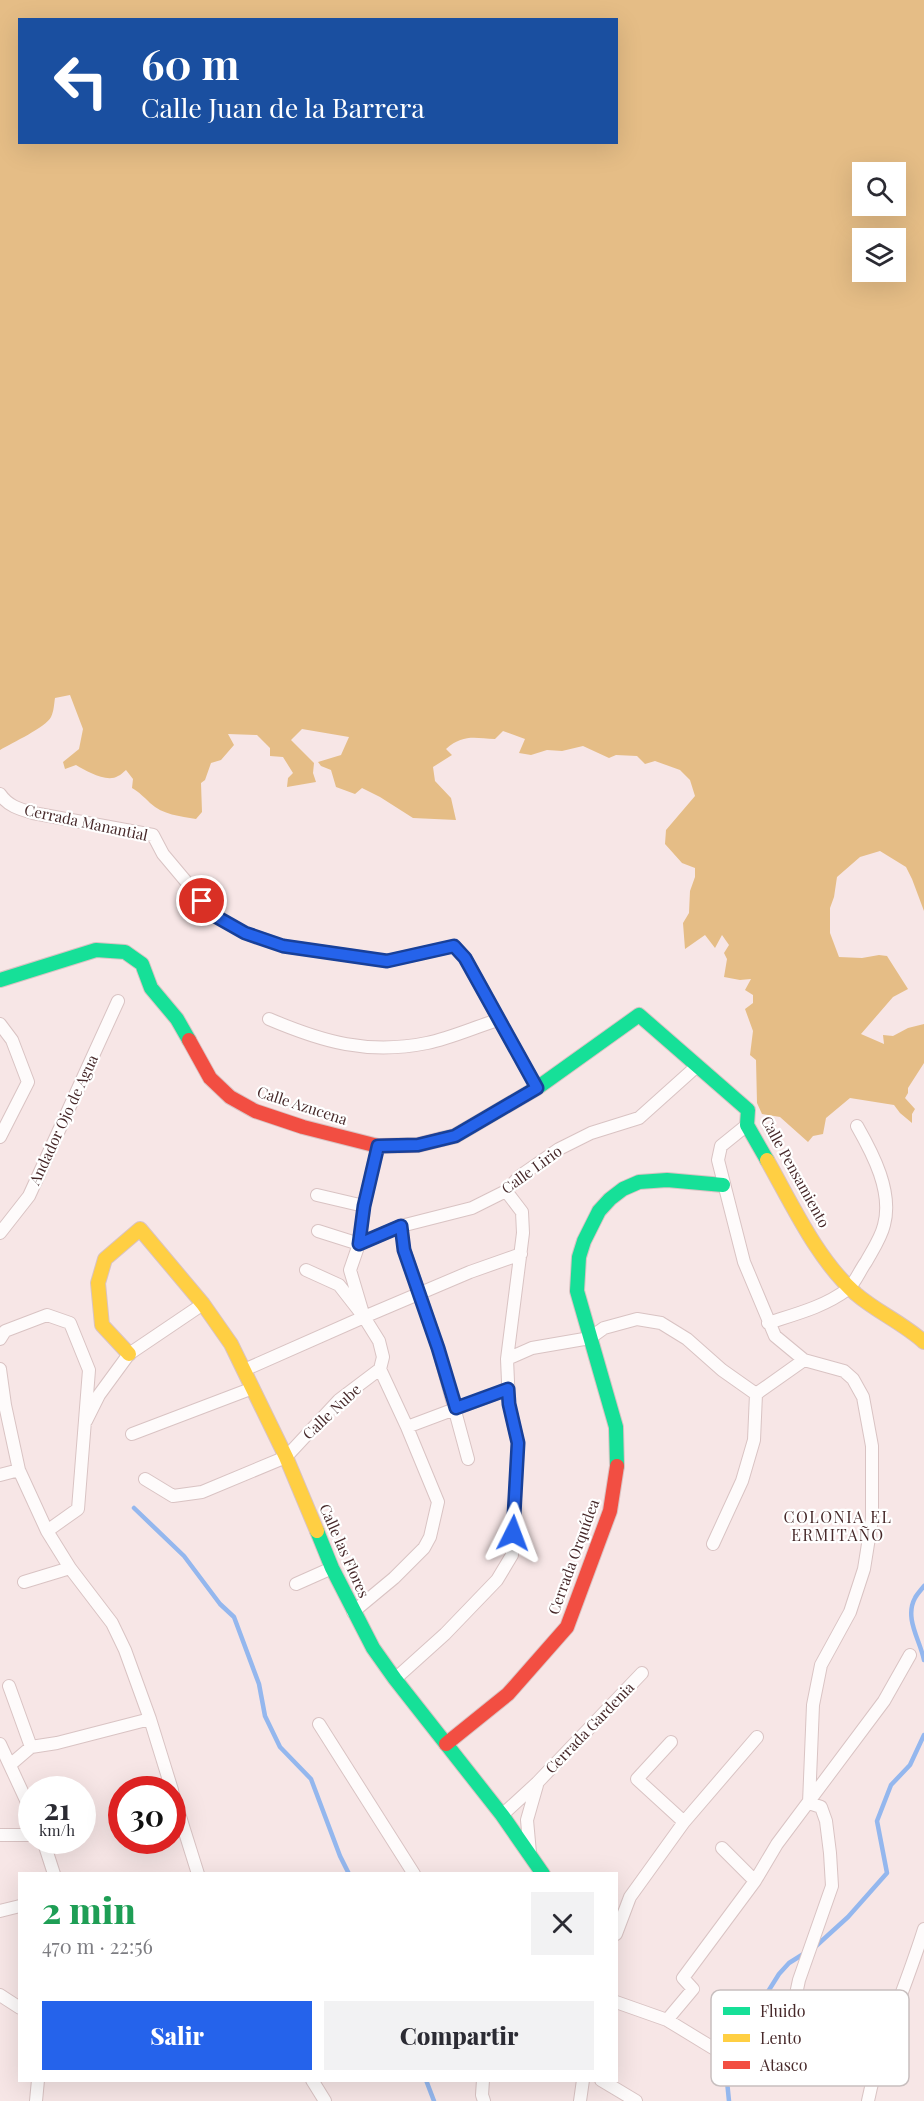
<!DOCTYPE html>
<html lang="es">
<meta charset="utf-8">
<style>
:root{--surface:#fff;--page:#f2f2f3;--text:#2b2b33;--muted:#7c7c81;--accent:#2563eb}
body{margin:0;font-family:"Playfair Display",serif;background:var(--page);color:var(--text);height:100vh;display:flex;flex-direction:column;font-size:22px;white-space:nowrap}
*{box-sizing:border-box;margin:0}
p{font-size:20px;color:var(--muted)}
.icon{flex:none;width:33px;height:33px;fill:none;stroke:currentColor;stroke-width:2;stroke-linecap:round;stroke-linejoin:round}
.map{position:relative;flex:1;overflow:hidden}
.panel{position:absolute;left:18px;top:1872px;width:600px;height:210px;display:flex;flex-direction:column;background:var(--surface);border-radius:0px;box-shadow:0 6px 24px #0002}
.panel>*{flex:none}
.banner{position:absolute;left:18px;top:18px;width:600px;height:126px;border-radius:0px;box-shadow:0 6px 24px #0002;background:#1a4fa0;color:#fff;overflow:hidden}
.controls{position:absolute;left:852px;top:162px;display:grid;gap:12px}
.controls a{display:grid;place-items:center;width:54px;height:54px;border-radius:0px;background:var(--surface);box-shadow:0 6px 24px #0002;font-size:30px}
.speed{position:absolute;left:18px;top:1776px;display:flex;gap:12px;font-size:30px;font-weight:700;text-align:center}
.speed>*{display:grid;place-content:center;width:78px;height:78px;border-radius:50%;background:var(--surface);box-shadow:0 6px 24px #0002;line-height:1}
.speed small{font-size:15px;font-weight:400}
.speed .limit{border:9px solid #d22;background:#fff;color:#111}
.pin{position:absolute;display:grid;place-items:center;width:51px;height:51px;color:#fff;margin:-26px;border:3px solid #fff;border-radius:50%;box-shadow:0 2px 6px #0007}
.me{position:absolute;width:66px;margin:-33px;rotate:3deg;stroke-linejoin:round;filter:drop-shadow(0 0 4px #0008)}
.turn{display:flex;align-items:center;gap:21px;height:126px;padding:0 24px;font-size:27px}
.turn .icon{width:78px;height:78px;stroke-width:2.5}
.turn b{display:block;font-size:42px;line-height:51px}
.round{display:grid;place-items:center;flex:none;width:63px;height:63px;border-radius:0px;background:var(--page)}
.head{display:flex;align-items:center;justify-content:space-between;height:102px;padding:0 24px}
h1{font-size:36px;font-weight:800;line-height:45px;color:#1e9e55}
.cta{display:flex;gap:12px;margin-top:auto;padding:12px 24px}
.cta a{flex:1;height:69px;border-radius:0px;background:var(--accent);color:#fff;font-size:24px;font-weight:800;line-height:69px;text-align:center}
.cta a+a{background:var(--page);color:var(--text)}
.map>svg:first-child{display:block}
</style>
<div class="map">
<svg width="924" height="2101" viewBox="0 0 924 2101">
<rect width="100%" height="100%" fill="#f7e6e6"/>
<!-- forest -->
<path fill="#e5bd86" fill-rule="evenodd" d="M0 0H924V911L912 879 906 867 880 851 860 857 837 877 834 897 830 908V933L839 957 862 958 879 955 887 956 908 989 893 997 861 1034 884 1044 883 1035 893 1036 908 1028 924 1024V1063L908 1088V1093L905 1098 915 1109 912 1114V1123L900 1113 894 1105 850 1098 826 1118 823 1134 813 1136 808 1142 780 1117 762 1114 757 1103 756 1060 750 1055 753 1031 745 1009 753 1003V995L745 990 751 979 740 980 724 977 727 959 724 953 729 945 722 935 715 948 705 935 685 949 683 923 689 913 690 891 695 877V868L682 863 665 844 666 830 695 796 690 780 680 770 655 761 645 764 637 756 616 755 609 758 583 746 562 751 547 750 531 755 519 753 525 739 503 731 495 739C474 738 463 734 446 749L452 755 433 767 435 781 451 798 456 820 413 818 380 797 362 788 355 794 336 787 331 770 321 766 318 762 341 755 349 737 302 729 291 740 314 763 313 773 316 782 287 787 288 778 293 773 283 757 270 756V748L257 735 228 734 234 745 221 760 211 763 205 780 201 783 202 812 196 819C180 816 163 815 150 803 144 797 140 793 132 788L133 779 126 770C123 772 121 775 118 776 107 783 86 771 76 765L65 769 63 762 79 749 83 729 70 695 55 698C54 704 54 711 51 717 46 727 12 743 0 750ZM20 20H616V142H20ZM862 172H896V206H862ZM862 238H896V272H862Z"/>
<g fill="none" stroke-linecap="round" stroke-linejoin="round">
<!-- stream -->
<path stroke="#94b7ee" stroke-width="4.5" d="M134 1508 184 1556 220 1604 234 1617 259 1684 265 1716 280 1747 311 1779 340 1856 349 1874
M924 1586C921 1590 917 1594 915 1598 904 1618 920 1640 924 1660
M815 1947 848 1917 887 1873 877 1821 891 1785 910 1765 924 1735
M426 2080 434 2101
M729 2101 727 2081 737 2041 779 1974 789 1963 805 1953"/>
<!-- street casing -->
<g stroke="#d9c3c3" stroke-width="14">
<path id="street" d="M0 794C8 806 19 809 33 813L153 835 163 854 215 916 245 933 283 946 387 961 454 946 465 958 537 1088
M269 1019C323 1042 368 1055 427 1043 451 1038 475 1027 498 1020
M0 1024 12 1040 28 1082 0 1137
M747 1125 721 1146 718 1160 744 1262 775 1336 804 1360 844 1371 853 1379 863 1397 872 1446V1519L864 1569 850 1612 821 1665 813 1705 809 1803
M317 1195 364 1206
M401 1226 404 1249 438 1348 468 1459
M318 1231 359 1244 401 1226 472 1208 506 1191 520 1176 559 1149 591 1133 639 1118 697 1066
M0 1233 29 1196 118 1001
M306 1270 339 1285 364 1317 379 1341 383 1357 380 1369 407 1427 438 1502 430 1537 424 1548 394 1578 353 1612
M364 1317 470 1272 521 1254
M768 1323C796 1314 824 1307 848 1289 855 1283 860 1270 866 1262 872 1251 881 1238 884 1225 893 1192 873 1154 857 1126
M0 1339 5 1331 47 1315 70 1323 89 1370 78 1509 47 1531
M507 1359 532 1348 590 1338 604 1328 637 1319 661 1323 687 1339 722 1370 756 1394
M0 1369 5 1405 19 1470 47 1531 70 1568 112 1623 125 1650 150 1719 172 1790
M244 1370 364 1317 350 1270 359 1244 364 1206 378 1146
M756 1394 804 1360
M86 1421 99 1395 129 1354 203 1304
M407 1427 508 1389
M132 1434 253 1388
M0 1475 19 1470
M145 1479 173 1496 202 1492 286 1457 339 1400 380 1369
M713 1544 742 1481 754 1440 756 1394
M24 1582 70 1568
M296 1584 332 1568
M395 1679 445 1634 497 1580 512 1555 518 1443 509 1404 507 1359 523 1233 522 1212 506 1191
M9 1686 31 1747
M319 1724 414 1874
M0 1744 32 1813
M10 1765 31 1747 57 1743 150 1719
M172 1791 198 1874
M809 1803 821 1807 826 1821 830 1853 832 1886 799 1980 792 2013 800 2034 874 2072
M502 1815 537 1783 642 1673
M684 1822 757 1737
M0 1835H32
M43 1840 54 1874
M722 1848 755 1881
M530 1853 527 1820 537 1785
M0 1911 20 1906
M616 1934 630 1897 684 1822 637 1779 671 1742
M0 1995 20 2008
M616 2002 667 2020 713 2048
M667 2020 693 1989 683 1978 755 1881 777 1844 884 1701 910 1655
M312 2080 325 2101
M483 2080 482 2095 484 2101
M601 2080 636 2101
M36 2101 38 2080
M580 2101 583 2080
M868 2101C880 2042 906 1987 924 1929"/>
</g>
<!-- fast casing -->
<g stroke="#d9c3c3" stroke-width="16">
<path id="fast" d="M0 980 96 950 125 952 142 964 151 988 177 1019 189 1040
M442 1139 455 1136 537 1088 639 1015 748 1110 747 1125 767 1160
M617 1466 616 1427 577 1291 579 1257 584 1241 599 1211 610 1199 623 1189 639 1182 667 1180 723 1185
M317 1531 332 1568 373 1648 395 1679 502 1815 543 1874"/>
</g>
<!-- slow casing -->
<g stroke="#d9c3c3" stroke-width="16">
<path id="slow" d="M767 1160C793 1206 817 1259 856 1294 877 1312 903 1323 924 1342
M129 1354 102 1325 98 1283 105 1259 140 1229 203 1304 231 1344 286 1457 317 1531"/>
</g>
<!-- jam casing -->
<g stroke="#d9c3c3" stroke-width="16">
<path id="jam" d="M189 1040 210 1078 230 1097 255 1111 303 1127 378 1146 418 1145 442 1139
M446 1744 508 1694 567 1627 610 1511 617 1466"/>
</g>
<!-- street -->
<use href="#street" stroke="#fefbfb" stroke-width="12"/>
<!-- fast -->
<use href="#fast" stroke="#16e098" stroke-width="14"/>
<!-- slow -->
<use href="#slow" stroke="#ffcf43" stroke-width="14"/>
<!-- jam -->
<use href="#jam" stroke="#f24e42" stroke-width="14"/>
</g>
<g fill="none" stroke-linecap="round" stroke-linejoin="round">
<!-- route casing -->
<g stroke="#184099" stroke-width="15">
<path id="route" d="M202 901 215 916 245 933 283 946 387 961 454 946 465 958 537 1088 455 1136 418 1145 378 1146 364 1206 359 1244 401 1226 404 1250 438 1348 456 1408 508 1389 509 1404 518 1443 513 1533"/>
</g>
<!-- route -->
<use href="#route" stroke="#2563eb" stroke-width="10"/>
</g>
<g text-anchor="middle" stroke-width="4.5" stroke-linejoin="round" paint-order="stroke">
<!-- street labels -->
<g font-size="15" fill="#47292a" stroke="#fff">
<text transform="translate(86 823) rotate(12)" y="5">Cerrada Manantial</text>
<text transform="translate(302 1106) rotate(18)" y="5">Calle Azucena</text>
<text transform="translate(64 1120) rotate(-65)" y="5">Andador Ojo de Agua</text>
<text transform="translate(532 1170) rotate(-36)" y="5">Calle Lirio</text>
<text transform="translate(795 1172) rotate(61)" y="5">Calle Pensamiento</text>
<text transform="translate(332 1412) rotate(-43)" y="5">Calle Nube</text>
<text transform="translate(344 1551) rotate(66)" y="5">Calle las Flores</text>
<text transform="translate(574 1557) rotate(-70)" y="5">Cerrada Orquídea</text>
<text transform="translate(590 1728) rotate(-46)" y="5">Cerrada Gardenia</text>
</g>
<!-- neighbourhood labels -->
<g font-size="16" letter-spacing="1.5" fill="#47292a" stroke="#fff">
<text x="838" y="1523">COLONIA EL<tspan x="838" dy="18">ERMITAÑO</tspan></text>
</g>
</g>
<!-- legend -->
<rect x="711" y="1990" width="198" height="96" rx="9" fill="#fff" stroke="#c8bfbf" stroke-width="1.5"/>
<rect x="723" y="2007" width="27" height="8" fill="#16e098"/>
<rect x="723" y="2034" width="27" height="8" fill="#ffcf43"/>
<rect x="723" y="2061" width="27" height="8" fill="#f24e42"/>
<g font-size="16" fill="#47292a">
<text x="760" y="2017">Fluido</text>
<text x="760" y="2044">Lento</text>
<text x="760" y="2071">Atasco</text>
</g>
</svg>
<div class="controls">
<a><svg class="icon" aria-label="search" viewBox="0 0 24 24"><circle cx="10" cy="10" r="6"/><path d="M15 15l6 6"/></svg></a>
<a><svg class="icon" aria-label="layers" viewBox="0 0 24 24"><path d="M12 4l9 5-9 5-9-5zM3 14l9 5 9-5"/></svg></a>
</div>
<div class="speed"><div>21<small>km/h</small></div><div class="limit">30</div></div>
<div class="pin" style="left:202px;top:901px;background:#d93025"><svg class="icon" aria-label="arrive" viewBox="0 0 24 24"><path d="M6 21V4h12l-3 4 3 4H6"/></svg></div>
<svg class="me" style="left:513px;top:1533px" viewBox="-20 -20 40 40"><path d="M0-17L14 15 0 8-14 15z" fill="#2563eb" stroke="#fff" stroke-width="4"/></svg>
<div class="banner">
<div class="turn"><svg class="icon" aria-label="left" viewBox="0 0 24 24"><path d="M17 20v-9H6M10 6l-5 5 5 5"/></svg><div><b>60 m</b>Calle Juan de la Barrera</div></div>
</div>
<section class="panel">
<div class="head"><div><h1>2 min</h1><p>470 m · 22:56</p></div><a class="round"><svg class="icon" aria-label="close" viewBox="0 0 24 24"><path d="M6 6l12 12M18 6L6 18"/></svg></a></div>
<div class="cta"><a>Salir</a><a>Compartir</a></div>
</section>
</div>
